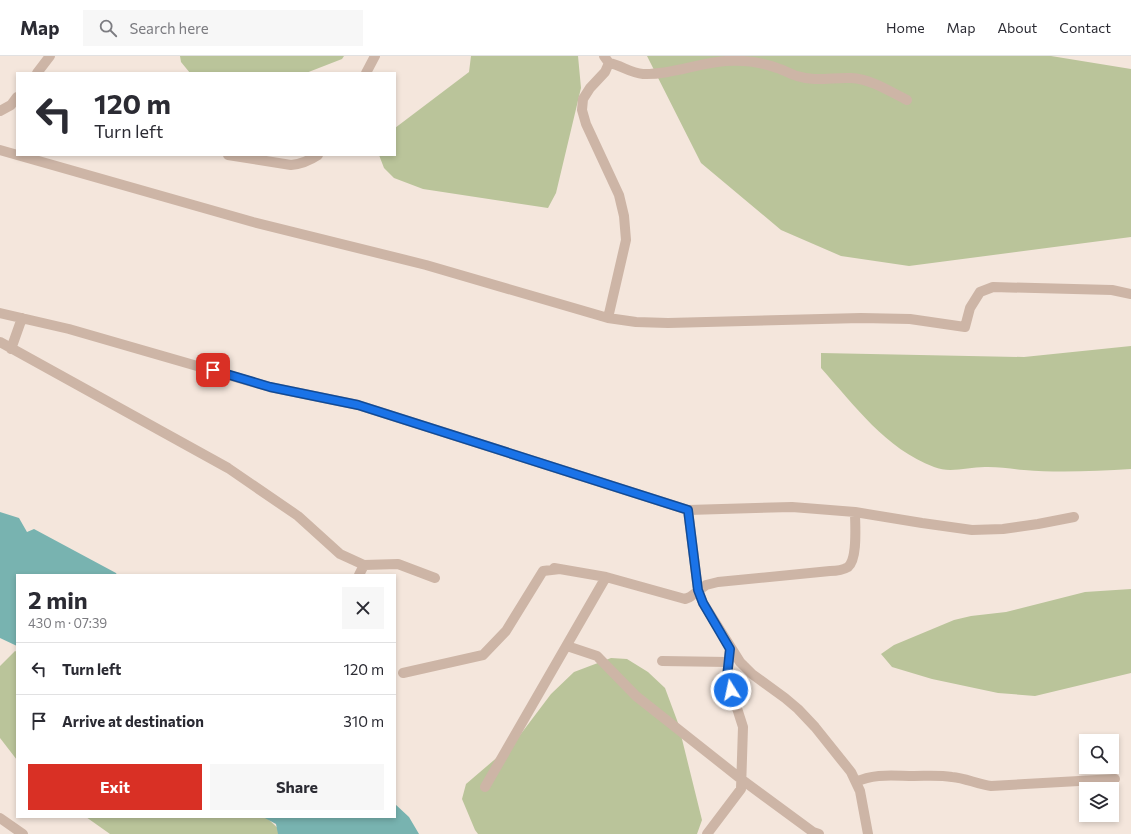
<!DOCTYPE html>
<meta charset="utf-8">
<style>
:root{--surface:#fff;--page:#f7f7f7;--text:#2b2b33;--muted:#7c7c81;--line:#e1e1e2;--accent:#d93025}
body{margin:0;font-family:Commissioner,sans-serif;background:var(--page);color:var(--text);height:100vh;display:flex;flex-direction:column;font-size:15px;white-space:nowrap}
*{box-sizing:border-box;margin:0}
p{font-size:13px;color:var(--muted)}
.icon{flex:none;width:22px;height:22px;fill:none;stroke:currentColor;stroke-width:2;stroke-linecap:round;stroke-linejoin:round}
.map{position:relative;flex:1;overflow:hidden}
.sheet{position:absolute;left:16px;top:518px;width:380px;height:244px;display:flex;flex-direction:column;background:var(--surface);border-radius:0px;box-shadow:0 2px 6px #0003}
.sheet>*{flex:none}
.top-card{position:absolute;left:16px;top:16px;width:380px;height:84px;border-radius:0px;box-shadow:0 2px 6px #0003;background:#fff;color:var(--text);overflow:hidden}
.buttons{position:absolute;left:1079px;top:678px;display:grid;gap:8px}
.buttons a{display:grid;place-items:center;width:40px;height:40px;border-radius:0px;background:var(--surface);box-shadow:0 2px 6px #0003;font-size:20px}
.pin{position:absolute;display:grid;place-items:center;width:34px;height:34px;color:#fff;margin:-17px;border-radius:8px;box-shadow:0 2px 6px #0006}
.me{position:absolute;width:44px;margin:-22px;rotate:350deg;stroke-linejoin:round;filter:drop-shadow(0 0 3px #0008)}
.turn{display:flex;align-items:center;gap:14px;height:84px;padding:0 12px;font-size:18px}
.turn .icon{width:52px;height:52px;stroke-width:2.5}
.turn b{display:block;font-size:28px;line-height:34px}
.round{display:grid;place-items:center;flex:none;width:42px;height:42px;border-radius:0px;background:var(--page)}
.head{display:flex;align-items:center;justify-content:space-between;height:68px;padding:0 12px}
h1{font-size:24px;font-weight:700;line-height:30px}
.button{display:flex;gap:8px;margin-top:auto;padding:8px 12px}
.button a{flex:1;height:46px;border-radius:0px;background:var(--accent);color:#fff;font-size:16px;font-weight:700;line-height:46px;text-align:center}
.button a+a{background:var(--page);color:var(--text)}
ul{padding:0;list-style:none}
li{display:flex;align-items:center;gap:12px;height:52px;padding:0 12px;border-top:1px solid var(--line)}
li div{flex:1}
li b{display:block;font-size:15px}
li em{font-style:normal}
header{display:flex;align-items:center;gap:24px;box-sizing:border-box;height:56px;padding:0 20px;background:var(--surface);border-bottom:1px solid var(--line)}
header strong{font-size:19px}
nav{display:flex;gap:22px;margin-inline-start:auto;font-size:14px}
.search{width:280px;height:36px;background:var(--page);display:flex;align-items:center;gap:10px;box-sizing:border-box;padding:0 14px;border-radius:0px;color:var(--muted);font-size:15px}
.map>svg:first-child{display:block}
</style>
<header>
<strong>Map</strong>
<div class="search"><svg class="icon" aria-label="search" viewBox="0 0 24 24"><circle cx="10" cy="10" r="6"/><path d="M15 15l6 6"/></svg>Search here</div>
<nav><a>Home</a><a>Map</a><a>About</a><a>Contact</a></nav>
</header>
<div class="map">
<svg width="1131" height="778" viewBox="0 0 1131 778">
<rect width="100%" height="100%" fill="#f4e6dc"/>
<!-- green -->
<path fill="#bac49a" d="M180 0H344L342 3 306 17H190L181 6Z
M471 0H578L581 32 556 137 548 152 423 133 394 122 384 112 379 99H395V72L469 16Z
M647 0H1051L1131 13V181L909 210 841 200 781 174 701 107Z
M1131 290V413C1096 415 1059 417 1024 414 1012 413 1000 411 988 411 970 410 951 418 934 411 886 393 854 349 821 312V297L1024 301Z
M1131 533V617L1035 640 998 637 932 623 892 611 881 598 894 589 954 564 971 560 1006 556 1085 536Z
M15 595 17 596V704L0 682V610Z
M611 602 627 603 648 616 665 632 678 667 702 764 697 778H478L475 774 462 743 466 728 514 687 551 638 574 616Z
M86 761H266L284 778H110Z"/>
<!-- water -->
<path fill="#78b3b0" d="M0 456 19 462 27 476 34 473 116 517 117 519H17V590L0 582Z
M395 748 409 761 419 778H278L276 768 263 761H395Z"/>
<g fill="none" stroke-linecap="round" stroke-linejoin="round">
<!-- minor -->
<path stroke="#cdb5a6" stroke-width="10" d="M604 0 609 7 605 16 590 32 583 43 582 54 586 68 619 139 624 160 626 184 608 262
M609 7C621 9 630 17 643 18 671 19 698 7 726 5 743 4 761 6 777 12 784 14 790 18 797 20 815 26 833 21 851 22 871 23 889 35 907 44
M37 17 50 0
M366 17 375 0
M0 55 11 49 17 41
M0 94 253 166 426 209 608 262 636 266 668 267 861 262 910 263 965 271 970 252 980 236 993 231 1112 234 1131 238
M228 99 291 109C301 108 309 105 318 99
M0 257 69 273 270 331 358 349 688 454 792 451 855 456 922 467 972 474 1003 473 1038 468 1074 461
M0 286 228 412 298 460 340 498 364 509 398 508 435 522
M11 293 22 262
M688 454 698 534 703 547 740 606 752 618 785 642 798 653 815 671 851 716 860 735 868 778
M554 512 606 521 685 543 690 541 706 529 718 526 830 515C835 515 843 514 848 511 858 503 855 469 855 456
M359 519 364 509
M567 590 597 600 636 640 741 723 813 776 819 778
M662 605 728 606
M403 617 483 599 506 575 543 515 560 513
M856 726C874 717 895 720 914 720 927 720 939 719 952 721 965 722 977 728 991 730L1115 723
M485 731 606 521
M0 762 23 778
M707 778 741 733 743 671 727 621 730 593"/>
</g>
<g fill="none" stroke-linecap="round" stroke-linejoin="round">
<!-- route casing -->
<g stroke="#114b97" stroke-width="10">
<path id="route" d="M213 314 270 331 358 349 688 454 698 534 703 547 730 593 727 621 731 634"/>
</g>
<!-- route -->
<use href="#route" stroke="#1a73e8" stroke-width="7"/>
</g>
</svg>
<div class="buttons">
<a><svg class="icon" aria-label="search" viewBox="0 0 24 24"><circle cx="10" cy="10" r="6"/><path d="M15 15l6 6"/></svg></a>
<a><svg class="icon" aria-label="layers" viewBox="0 0 24 24"><path d="M12 4l9 5-9 5-9-5zM3 14l9 5 9-5"/></svg></a>
</div>
<div class="pin" style="left:213px;top:314px;background:#d93025"><svg class="icon" aria-label="arrive" viewBox="0 0 24 24"><path d="M6 21V4h12l-3 4 3 4H6"/></svg></div>
<svg class="me" style="left:731px;top:634px" viewBox="-20 -20 40 40"><circle r="17" fill="#1a73e8" stroke="#fff" stroke-width="3"/><path d="M0-11L8 9 0 5-8 9z" fill="#fff"/></svg>
<div class="top-card">
<div class="turn"><svg class="icon" aria-label="left" viewBox="0 0 24 24"><path d="M17 20v-9H6M10 6l-5 5 5 5"/></svg><div><b>120 m</b>Turn left</div></div>
</div>
<section class="sheet">
<div class="head"><div><h1>2 min</h1><p>430 m · 07:39</p></div><a class="round"><svg class="icon" aria-label="close" viewBox="0 0 24 24"><path d="M6 6l12 12M18 6L6 18"/></svg></a></div>
<ul>
<li><svg class="icon" aria-label="left" viewBox="0 0 24 24"><path d="M17 20v-9H6M10 6l-5 5 5 5"/></svg><div><b>Turn left</b></div><em>120 m</em></li>
<li><svg class="icon" aria-label="arrive" viewBox="0 0 24 24"><path d="M6 21V4h12l-3 4 3 4H6"/></svg><div><b>Arrive at destination</b></div><em>310 m</em></li>
</ul>
<div class="button"><a>Exit</a><a>Share</a></div>
</section>
</div>
